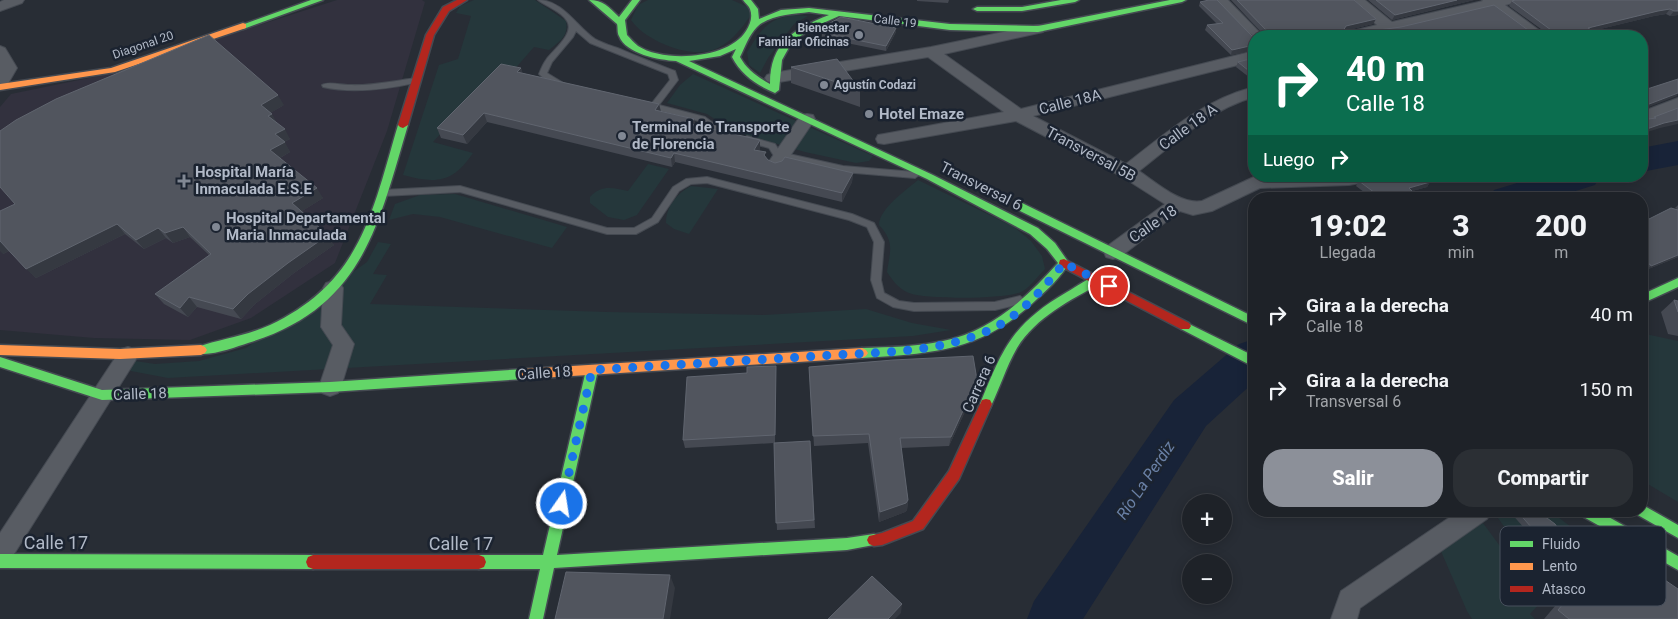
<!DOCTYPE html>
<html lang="es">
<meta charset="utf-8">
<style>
:root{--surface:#1e2228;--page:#2b2f34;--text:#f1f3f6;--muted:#a1a4a8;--line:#3c3f45;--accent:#8c9099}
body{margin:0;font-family:Roboto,sans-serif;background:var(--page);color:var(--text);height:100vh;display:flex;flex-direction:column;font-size:19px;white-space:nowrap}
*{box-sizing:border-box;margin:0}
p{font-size:16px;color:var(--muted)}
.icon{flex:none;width:28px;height:28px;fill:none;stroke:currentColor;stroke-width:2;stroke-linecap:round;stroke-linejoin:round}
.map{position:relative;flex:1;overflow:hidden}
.panel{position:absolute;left:1248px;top:192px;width:400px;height:325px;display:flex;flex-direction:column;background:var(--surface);border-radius:20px;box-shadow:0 2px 12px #0003,0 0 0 1px var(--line)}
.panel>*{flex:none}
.hud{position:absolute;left:1248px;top:30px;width:400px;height:152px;border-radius:20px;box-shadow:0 2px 12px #0003,0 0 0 1px var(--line);background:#0b6e4f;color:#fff;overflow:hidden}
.controls{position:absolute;left:1182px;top:494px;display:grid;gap:10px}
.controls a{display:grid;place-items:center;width:50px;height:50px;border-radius:50%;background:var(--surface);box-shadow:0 2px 12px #0003,0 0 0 1px var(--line);font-size:25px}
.pin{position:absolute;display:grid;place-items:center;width:42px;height:42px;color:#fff;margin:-21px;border:2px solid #fff;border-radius:50%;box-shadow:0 1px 5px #0007}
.me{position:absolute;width:55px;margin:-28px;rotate:13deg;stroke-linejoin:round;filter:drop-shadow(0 0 4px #0008)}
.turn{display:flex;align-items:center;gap:18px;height:105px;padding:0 15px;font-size:22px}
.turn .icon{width:65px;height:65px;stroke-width:2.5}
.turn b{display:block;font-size:35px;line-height:42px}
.then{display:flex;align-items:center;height:48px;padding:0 15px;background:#0003;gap:10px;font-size:19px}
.eta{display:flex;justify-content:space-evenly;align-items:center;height:85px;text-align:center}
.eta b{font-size:30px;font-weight:800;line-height:35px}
.button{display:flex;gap:10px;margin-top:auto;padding:10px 15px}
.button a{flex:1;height:58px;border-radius:20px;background:var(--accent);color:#fff;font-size:20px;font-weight:800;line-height:58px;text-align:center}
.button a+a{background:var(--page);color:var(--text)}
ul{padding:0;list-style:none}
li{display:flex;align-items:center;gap:15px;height:75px;padding:0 15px}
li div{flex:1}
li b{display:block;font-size:19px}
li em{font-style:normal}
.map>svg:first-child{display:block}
</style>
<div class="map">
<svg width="1678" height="619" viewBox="0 0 1678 619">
<rect width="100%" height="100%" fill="#282d35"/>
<!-- medical -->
<path fill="#32313e" d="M337 0H422L425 2 387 131 335 263 251 318 190 340 94 338 0 330V107L11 94 108 74Z"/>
<!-- green -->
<path fill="#25373b" d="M474 0H535L566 21C569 36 560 41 549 50L534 47 513 71 502 67 433 142 473 153C453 183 436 184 403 175L439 65 458 59 471 16 456 13 460 6Z
M648 0H732L748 7 751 15C742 28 732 41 718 48 693 61 645 41 631 20L638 5Z
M793 15 808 16 794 24 768 58 760 73 749 65 747 52C762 29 766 20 793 15Z
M693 74 873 156 869 161 856 163 805 152 733 131 707 114 667 103 680 85Z
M648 164 669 169 637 215 624 220 608 217 590 203V197C601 184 614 188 628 191Z
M918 180 1014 227 1031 241 1042 256 1045 269C1038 276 1031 286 1023 291 1008 300 930 299 912 294 900 291 893 281 887 272 890 251 895 242 879 225 879 209 906 190 918 180Z
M691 186 718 189 689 234 674 229 666 223C666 207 677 193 691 186Z
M455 194 567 227 552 248 440 217 413 214 389 220 395 204 420 195Z
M378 242 391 244 373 274 387 275 370 304 607 312 764 315 866 309 912 323 951 330 913 336 168 378 131 371 122 359 155 364 199 361 246 348 367 262Z
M1641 333 1678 341V502L1641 480Z
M1499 511H1550L1599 548 1556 598 1495 514Z
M1483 523 1541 602 1530 614 1535 619H1472L1467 611 1440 549Z"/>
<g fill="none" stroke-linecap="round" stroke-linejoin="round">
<!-- river -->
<path fill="#182338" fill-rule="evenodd" d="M1678 141V165L1641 172V148Z
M1540 176H1600L1595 185 1550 199H1489L1494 190Z
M1254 339V382L1206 426 1083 619H1027L1034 601 1174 400 1239 344Z"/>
<!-- lane casing -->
<g stroke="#454a52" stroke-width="2">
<path id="lane" d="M538 0C563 0 576 26 595 39 602 43 612 46 620 49 638 57 657 64 675 71L678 80 659 105 705 117 721 129 736 133V137L733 138 715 133 699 121 645 107V103H652L670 80 668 74 590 43 576 31 573 37 552 62 547 73 565 84 561 86 548 82 539 74C541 69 543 64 546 60 553 50 575 34 567 21 561 11 547 7 538 0Z
M416 78H419V82C388 89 354 94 323 87L322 85C328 81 341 85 349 85 371 86 394 81 416 78Z
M747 136 775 144 780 152 843 166 915 172 919 175 915 178 843 172 774 156 769 148 744 141 743 139Z
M707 177 852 214 874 223 884 242 881 280 884 293 899 301 914 303 995 302 1020 296 1025 300 1024 303 995 310 914 311 893 307 877 298 871 280 874 242 867 227 849 220 707 183 691 184 679 191 658 222 636 234H607L460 192 383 196 379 193 383 190 460 186 607 228H634L652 218 673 187 686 179Z"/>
</g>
<!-- street casing -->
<g stroke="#454a52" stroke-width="2">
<path id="street" d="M4 0H24L22 3 0 11V2Z
M1213 0H1228L1263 36H1254V40L1251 39Z
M1349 0H1365L1392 22 1483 1 1482 0H1515L1513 3 1505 5 1547 36H1530L1491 8C1441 19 1392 36 1342 36L1344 33 1377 25Z
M1038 25 1043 26 1045 29 1043 32 944 54 1021 109 1254 51V61L1033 116 1126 164C1166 133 1203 100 1254 87V97C1209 110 1175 143 1139 171 1157 183 1181 205 1202 201L1256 176H1379L1376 180 1349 185 1260 188 1212 211 1193 215 1180 211 1120 257 1113 259 1106 257 1104 252 1106 247 1165 204 1121 176 1016 121 884 144 878 143 876 139 878 135 884 134 1004 112 928 57 773 83 767 81 765 78 767 75 773 73 931 47Z
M0 46 5 48 17 68 6 87 0 89Z
M1678 98V109L1641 123V112Z
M807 114 813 115 815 119 782 168 776 170 770 168 767 164 770 160 801 115Z
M333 281 340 283 343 288 341 325 354 344 341 387 338 393 330 396 322 393 319 387 333 345 321 327 323 288 326 283Z
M128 347 135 349 138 355 135 361 9 562 0 565V533L121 349Z
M1459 511H1491L1487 519 1360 608 1357 619H1331L1341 591Z"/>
</g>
<!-- fast casing -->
<g stroke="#454a52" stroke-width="3">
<path id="fast" d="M311 0H323L246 28 243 29 239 26Z
M589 0C603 0 609 7 619 17L632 0H640L625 20 627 35C631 39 634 43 638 46 664 63 729 59 746 31 750 25 753 17 750 9 749 6 745 3 743 0H751L758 9 759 19 781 10 809 8 950 24 1038 26 1170 0H1186L1182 2 1038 32 950 30 839 16 812 28 792 42 782 60 779 90 775 93C758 86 741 75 732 57L736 49 720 56 689 61 933 175 1038 228 1055 243 1069 263C1061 277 1048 289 1036 300 981 352 933 353 862 358L858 356 856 353 858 350 862 348C889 347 916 347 943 341 991 332 1026 298 1058 263L1047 249 1030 234 927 179 676 61C659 60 626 54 619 36 617 33 618 27 617 24ZM809 12 829 15C794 29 770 42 770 84 758 77 747 70 740 57 745 47 749 35 757 27 769 15 794 14 809 12Z
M1061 0H1079L1075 2 1022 11H977L973 9 977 7H1022Z
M403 122 408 125C378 226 363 308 248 343 236 347 209 357 197 353L195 350 197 347C221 339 246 336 270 325 361 282 372 213 398 125Z
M1022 203 1254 317V326L1018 210 1017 207 1018 204Z
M1097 276 1101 277 1102 280 1101 283C1071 300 1036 317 1017 348 1006 367 1000 388 990 408L986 409 982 408 980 404C1003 348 1012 324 1067 292 1076 287 1086 279 1097 276Z
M1678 278V287L1641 304V295Z
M1185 322 1254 356V367L1181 329 1179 326 1181 323Z
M0 357 102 390 330 382 524 369 528 371 530 374 528 377 524 379 330 392 102 400 0 367Z
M592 365 596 367 598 370 557 555 847 538 874 534 879 536 881 540 879 544 847 550 554 568 543 619H529L540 569H479L474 567 472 562 474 557 479 555H543L586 370 588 367Z
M1641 504 1678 525V538L1636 514 1635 511H1641Z
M1578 511H1598L1678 556V570L1580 515Z
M0 554 313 555 318 557 320 562 318 567 313 569 0 568Z"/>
</g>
<!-- slow casing -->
<g stroke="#454a52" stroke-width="3">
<path id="slow" d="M243 23 246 24V28L115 72 0 90V84L111 68Z
M0 345 120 349 201 345 205 347 207 350 205 353 201 355 120 359 0 355Z
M862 348 866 350 868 353 866 356 862 358 524 379 520 377 518 374 520 371 524 369Z"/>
</g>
<!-- jam casing -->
<g stroke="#454a52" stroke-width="3">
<path id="jam" d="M457 0H467L449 11 434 35 408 125 403 128 400 127 398 125 426 35 443 7Z
M1064 259 1189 323 1191 326 1189 329H1181L1060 266 1059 263 1060 260Z
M986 399 990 400 992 404 959 479 923 529 882 545 874 546 869 544 867 540 869 536 882 533 913 521 949 471 982 400Z
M313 555H479L484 557 486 562 484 567 479 569H313L308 567 306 562 308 557Z"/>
</g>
<!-- lane -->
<use href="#lane" fill="#585c63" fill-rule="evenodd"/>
<!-- street -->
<use href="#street" fill="#585c63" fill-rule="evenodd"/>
<!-- fast -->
<use href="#fast" fill="#63d668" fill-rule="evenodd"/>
<!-- slow -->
<use href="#slow" fill="#ff974d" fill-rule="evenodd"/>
<!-- jam -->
<use href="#jam" fill="#b3261e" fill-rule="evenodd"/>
</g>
<!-- wall -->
<path fill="#454952" d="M917 0H949L948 3 917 1Z
M1231 0H1354L1376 19 1373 24 1344 31 1343 32 1344 33 1545 32 1509 6 1512 1 1678 0V15L1670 16 1666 14 1654 16 1592 31 1601 36H1257L1258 33 1261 32Z
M1368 0H1474L1392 20Z
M1200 2 1254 36V50L1231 55 1205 30 1207 25 1217 24 1199 6Z
M896 28V32L886 51 822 38V33Z
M1254 58V81L1236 67 1238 62Z
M791 67 860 90V107L791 83Z
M521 68 522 73 659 104 661 111 694 119 695 126 760 140V150L759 151 768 160 775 163 853 173 852 182 842 202 675 162 672 167 487 122 467 144 441 138 437 128Z
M1253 100H1254V109L1250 105Z
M284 105 270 113 277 123 290 139 284 142 290 152 280 158 323 198 302 211 334 245 294 273 255 304 241 319 197 307 188 317 164 304 155 294 209 255 190 237 173 243 166 238 144 249 125 234 36 278 9 251 3 254 15 204Z
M1379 177 1429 182H1430L1427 187 1412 191 1413 192 1410 197 1405 199H1373L1356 186 1359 181Z
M1678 205V257L1646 270V269L1641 271V223L1677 209 1675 208Z
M1674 300 1678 301V336L1668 334 1661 312Z
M776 366V375L775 443 810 441 815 528 777 530 774 443 685 448 683 440 747 373Z
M809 367 977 380 975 390 949 446 901 448 908 500 907 510 905 512 879 522 868 443 814 446Z
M1509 511H1517L1570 547 1565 551 1534 539Z
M1618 539 1659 576 1678 619H1544L1603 550Z"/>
<!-- shaded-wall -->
<path fill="#353941" d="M1457 0H1474L1392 20 1395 15Z
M1670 9 1666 14 1654 16 1584 33 1588 28 1658 11Z
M1674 11H1678V15L1670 16Z
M1376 19 1373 24 1344 31 1340 36 1346 26Z
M896 28V32L886 51V46Z
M1254 45V50L1231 55 1232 50Z
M521 68 524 77 517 72Z
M1678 93 1677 96 1641 110 1644 106Z
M278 95 284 105 267 115 261 105Z
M659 104 661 113 655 110Z
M484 113 487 122 467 144 463 135Z
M272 114 277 123 268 116Z
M694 119 696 128 690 124Z
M1678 120V124L1660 128 1641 134V131L1664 123Z
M285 129 290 139 280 144 275 134Z
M760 140V150L755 159 754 150Z
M285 142 290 152 276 160 270 150Z
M674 153 675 162 672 167 671 158Z
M853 173 852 182 842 202V193Z
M1433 176H1440L1425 184 1430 182 1427 187 1405 193 1409 188Z
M317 188 323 198 299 213 292 203Z
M1413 192 1410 197 1405 199H1393Z
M117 224 125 234 36 278 26 269Z
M183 227 190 237 173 243 165 233Z
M158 228 166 238 144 249 136 240Z
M328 235 334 245 294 273 255 304 241 319 233 309 248 294 288 263Z
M0 241 9 251 3 254 0 251Z
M1678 255V257L1646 270 1651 266Z
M1650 264 1646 269 1641 271V268Z
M189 297 197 307 188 317 180 308Z
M977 380 975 390 949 446 951 437Z
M908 500 907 510 905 512 879 522 880 512Z
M670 575 675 588 670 619H663Z
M902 604 901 613 895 619H888Z"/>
<!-- building -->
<path fill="#51555e" stroke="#60656f" d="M1209 0H1217L1252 36H1255H1254V45L1232 50 1207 25 1223 23 1200 2Z
M1237 0H1354L1376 19 1346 26 1343 31 1344 33 1363 32 1401 27 1494 5 1532 33 1552 32 1551 30 1512 1 1515 0H1678V11H1674L1670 9 1658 11 1588 28 1601 36H1257L1258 33 1267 31Z
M1376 0H1457L1395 15Z
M841 17 896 28 886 46 822 33 828 24Z
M209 35 278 95 261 105 272 114 268 116 285 129 275 134 285 142 270 150 317 188 292 203 328 235 288 263 248 294 233 309 189 297 180 308 155 294 211 254 183 227 165 233 158 228 136 240 117 224 26 269 0 241V211L15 204 0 187V131L16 120 56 99Z
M1254 58V75L1238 62Z
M837 59 860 90 791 67Z
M501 64 521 68 517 72 659 104 655 110 694 119 690 124 760 140 754 150 766 152 764 155 768 160 775 163 782 161 785 157 853 173 842 193 674 153 671 158 484 113 463 135 437 128Z
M1678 79V93L1644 106 1643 111 1641 110V91Z
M1678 108V120L1664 123 1641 131V120L1656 118 1654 117Z
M1380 176H1433L1427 179 1430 182 1409 188 1413 192 1393 199H1383L1359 181Z
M1671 208 1678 210V255L1651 266 1650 264 1641 268V223Z
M1674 300 1678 301V312Z
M973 356 977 380 951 437 900 438 908 500 906 503 880 512 869 434 813 436 809 367 893 360Z
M776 366 775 435 683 440 687 377 747 373V367Z
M810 441 814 520 776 523 774 443Z
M1517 511H1526L1547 518 1555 524 1570 547 1539 536Z
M1618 539 1663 571 1659 576 1678 589V619H1569L1558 610Z
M566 572 670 575 663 619H555Z
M872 576 902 604 888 619H828Z"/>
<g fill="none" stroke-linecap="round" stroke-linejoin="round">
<!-- route -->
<path stroke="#1a73e8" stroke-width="9" stroke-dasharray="0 16.2" d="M562 504 592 370C667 365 743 361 818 356 874 352 933 354 985 332 1019 318 1042 290 1064 263L1109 286"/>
</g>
<!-- markers -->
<g fill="#818894" stroke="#1b2330" stroke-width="2">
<circle cx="859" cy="35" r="5"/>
<circle cx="824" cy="85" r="5"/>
<circle cx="869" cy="114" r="5"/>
<circle cx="622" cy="136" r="5"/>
<path d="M181.5 173.5h5v5h5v5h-5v5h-5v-5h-5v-5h5z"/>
<circle cx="216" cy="227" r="5"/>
</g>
<g text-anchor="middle" stroke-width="5" stroke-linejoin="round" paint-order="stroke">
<!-- far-street labels -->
<g font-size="12" fill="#b1b9c7" stroke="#1b2330">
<text transform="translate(895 21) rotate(7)" y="4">Calle 19</text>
<text transform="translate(143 45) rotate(-19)" y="4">Diagonal 20</text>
</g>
<!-- far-poi labels -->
<g font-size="12" font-weight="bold" fill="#b1b9c7" stroke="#1b2330" text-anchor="end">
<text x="849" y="32">Bienestar<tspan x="849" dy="14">Familiar Oficinas</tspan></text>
<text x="834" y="89" text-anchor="start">Agustín Codazi</text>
</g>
<!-- street labels -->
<g font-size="15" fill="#b1b9c7" stroke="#1b2330">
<text transform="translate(1070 102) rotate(-14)" y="5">Calle 18A</text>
<text transform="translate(1188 127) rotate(-36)" y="5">Calle 18 A</text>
<text transform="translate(1091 154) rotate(28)" y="5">Transversal 5B</text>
<text transform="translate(981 186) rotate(27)" y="5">Transversal 6</text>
<text transform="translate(1153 224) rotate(-34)" y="5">Calle 18</text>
<text transform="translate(544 373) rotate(-4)" y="5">Calle 18</text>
<text transform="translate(979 384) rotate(-66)" y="5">Carrera 6</text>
<text transform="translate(140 394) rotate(-2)" y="5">Calle 18</text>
</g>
<!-- poi labels -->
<g font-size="15" font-weight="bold" fill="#b1b9c7" stroke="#1b2330" text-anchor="start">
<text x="879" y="119">Hotel Emaze</text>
<text x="632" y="132">Terminal de Transporte<tspan x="632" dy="17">de Florencia</tspan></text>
<text x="195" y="177">Hospital María<tspan x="195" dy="17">Inmaculada E.S.E</tspan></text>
<text x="226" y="223">Hospital Departamental<tspan x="226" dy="17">Maria Inmaculada</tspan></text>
</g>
<!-- water labels -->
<g font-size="16" font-style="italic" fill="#6a81a6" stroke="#1b2330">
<text transform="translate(1145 480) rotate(-56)" y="6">Río La Perdiz</text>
</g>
<!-- near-street labels -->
<g font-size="18" fill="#b1b9c7" stroke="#1b2330">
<text x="56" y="549">Calle 17</text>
<text x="461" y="550">Calle 17</text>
</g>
</g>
<!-- legend -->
<rect x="1500" y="526" width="166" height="80" rx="8" fill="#1b2330" stroke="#48505d" stroke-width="1"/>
<rect x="1510" y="541" width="23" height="6" fill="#63d668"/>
<rect x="1510" y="563" width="23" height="7" fill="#ff974d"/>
<rect x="1510" y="586" width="23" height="6" fill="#b3261e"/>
<g font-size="14" fill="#b1b9c7">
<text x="1542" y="549">Fluido</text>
<text x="1542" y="571">Lento</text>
<text x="1542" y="594">Atasco</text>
</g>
</svg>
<div class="controls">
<a>+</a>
<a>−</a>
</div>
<div class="pin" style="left:1109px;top:286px;background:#d93025"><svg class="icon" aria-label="arrive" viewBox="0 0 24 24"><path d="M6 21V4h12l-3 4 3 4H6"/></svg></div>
<svg class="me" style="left:562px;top:504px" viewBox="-20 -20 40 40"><circle r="17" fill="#1a73e8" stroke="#fff" stroke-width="3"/><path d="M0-11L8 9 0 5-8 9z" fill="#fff"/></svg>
<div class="hud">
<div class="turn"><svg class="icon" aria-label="right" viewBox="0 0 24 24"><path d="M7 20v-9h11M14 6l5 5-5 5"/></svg><div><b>40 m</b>Calle 18</div></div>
<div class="then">Luego<svg class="icon" aria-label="right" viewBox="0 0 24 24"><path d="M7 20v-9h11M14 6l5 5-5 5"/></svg></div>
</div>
<section class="panel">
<div class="eta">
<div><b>19:02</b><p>Llegada</p></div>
<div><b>3</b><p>min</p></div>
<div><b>200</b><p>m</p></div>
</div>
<ul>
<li><svg class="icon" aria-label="right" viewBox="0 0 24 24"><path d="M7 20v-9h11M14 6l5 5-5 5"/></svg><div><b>Gira a la derecha</b><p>Calle 18</p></div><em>40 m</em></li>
<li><svg class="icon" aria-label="right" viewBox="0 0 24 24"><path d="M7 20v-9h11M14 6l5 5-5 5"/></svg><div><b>Gira a la derecha</b><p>Transversal 6</p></div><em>150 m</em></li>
</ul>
<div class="button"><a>Salir</a><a>Compartir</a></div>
</section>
</div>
